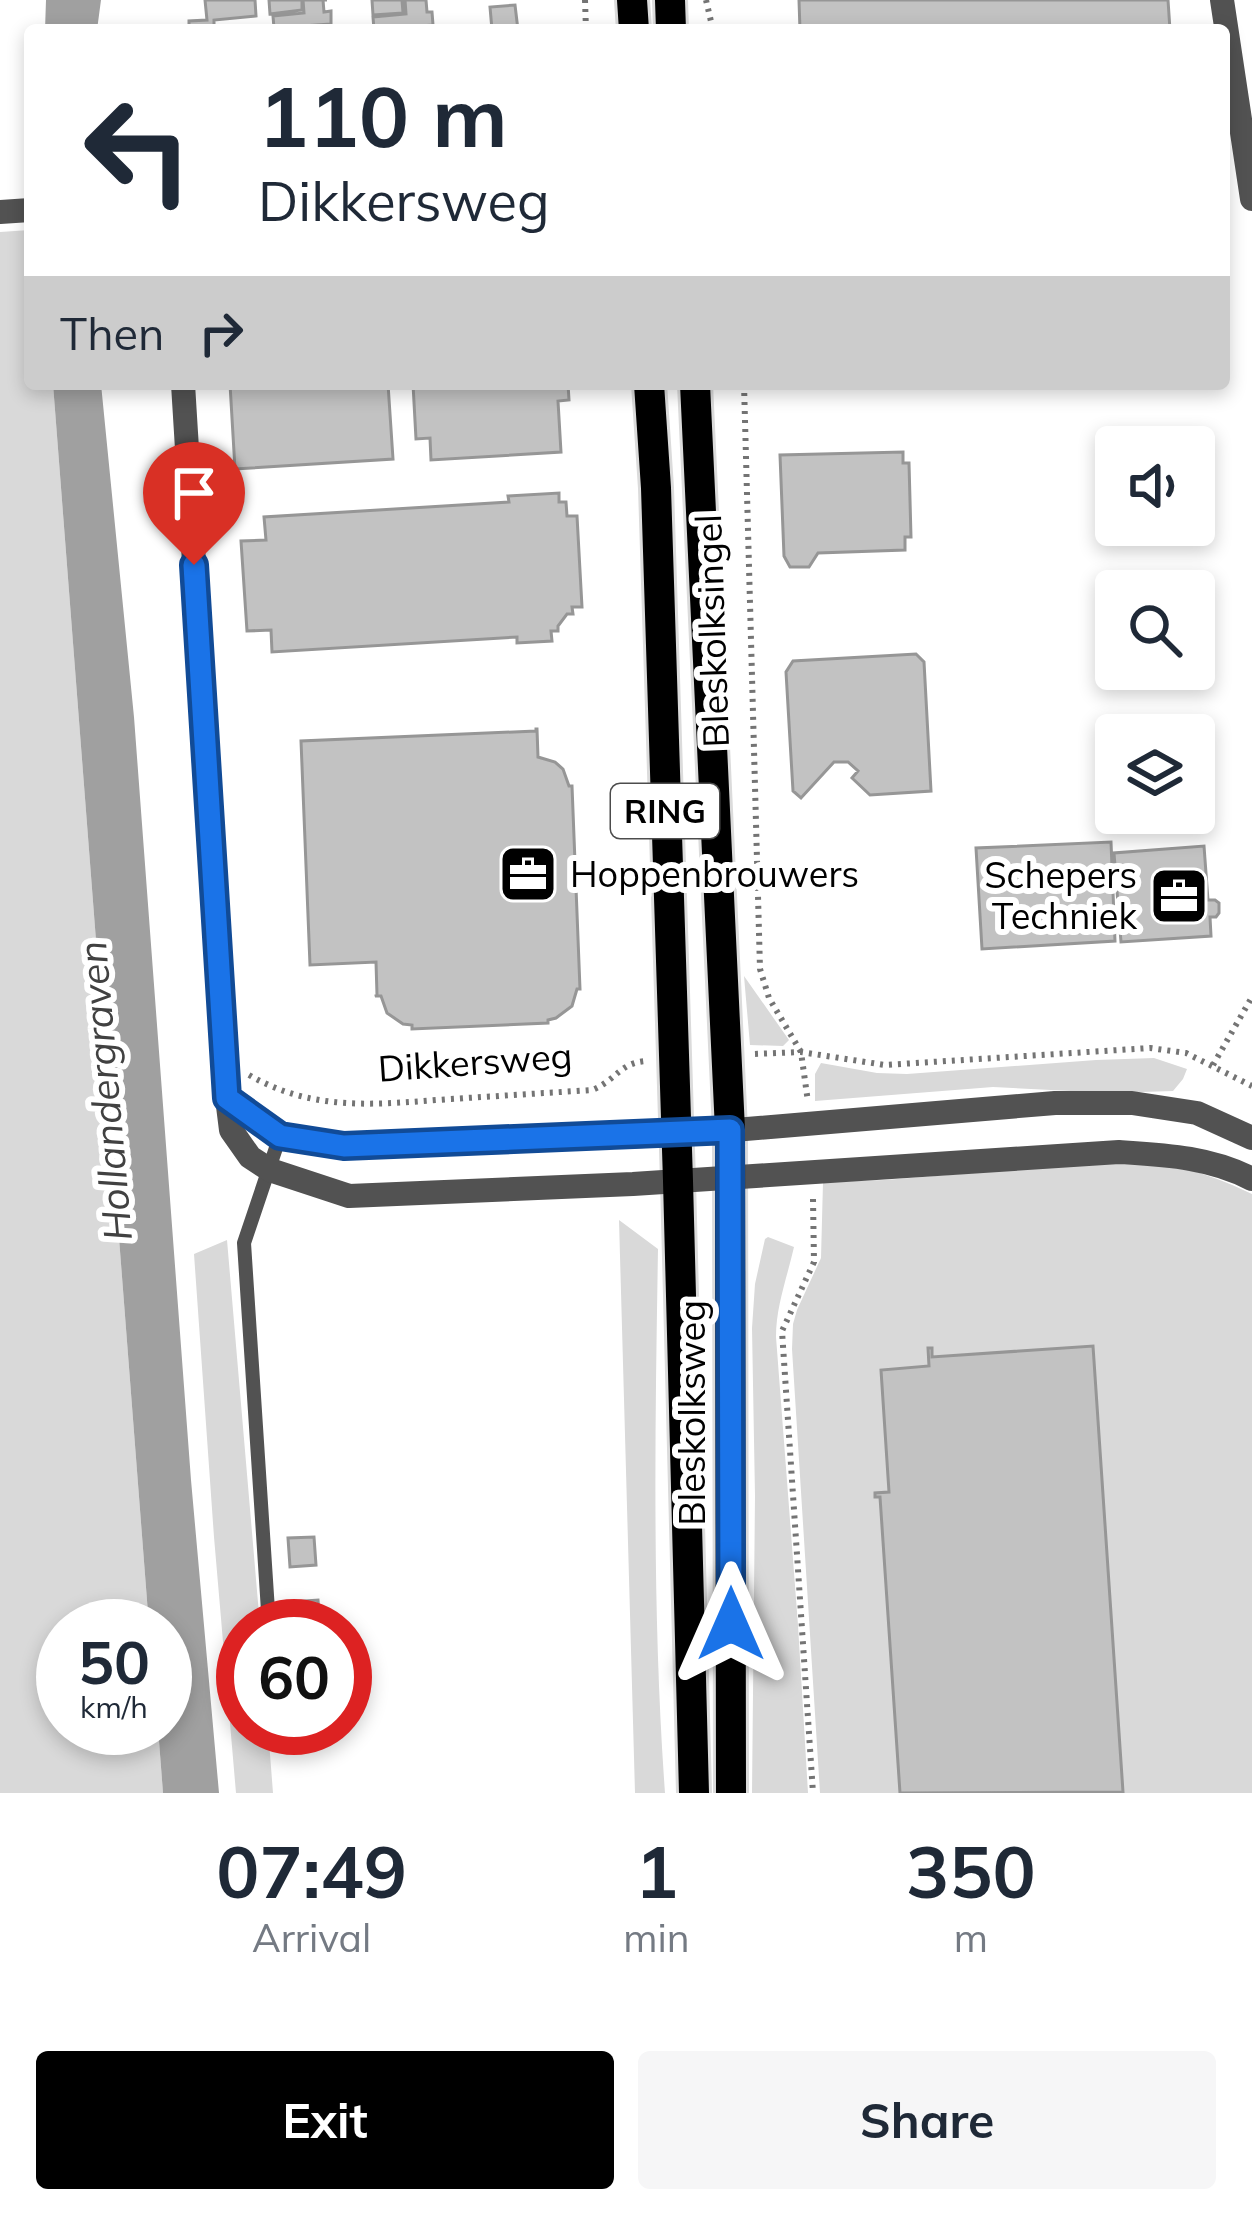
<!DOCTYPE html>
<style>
:root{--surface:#fff;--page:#f6f6f7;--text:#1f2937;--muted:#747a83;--accent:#000}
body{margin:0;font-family:Mulish,sans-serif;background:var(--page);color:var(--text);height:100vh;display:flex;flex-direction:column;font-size:45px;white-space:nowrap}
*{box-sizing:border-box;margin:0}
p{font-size:39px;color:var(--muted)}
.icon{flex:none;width:66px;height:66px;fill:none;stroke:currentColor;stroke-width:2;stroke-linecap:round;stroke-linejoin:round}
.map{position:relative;height:1793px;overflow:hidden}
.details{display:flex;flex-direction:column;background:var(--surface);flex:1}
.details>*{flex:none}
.hud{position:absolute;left:24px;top:24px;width:1206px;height:366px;border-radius:12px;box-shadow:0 6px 18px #0003;background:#fff;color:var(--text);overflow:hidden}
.buttons{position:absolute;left:1095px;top:426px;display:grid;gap:24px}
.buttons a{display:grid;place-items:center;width:120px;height:120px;border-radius:12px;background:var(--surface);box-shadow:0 6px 18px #0003;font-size:60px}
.speed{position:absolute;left:36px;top:1599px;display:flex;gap:24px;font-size:60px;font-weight:700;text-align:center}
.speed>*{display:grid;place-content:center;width:156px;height:156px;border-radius:50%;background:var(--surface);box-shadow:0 6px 18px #0003;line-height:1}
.speed small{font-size:30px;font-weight:400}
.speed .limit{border:18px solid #d22;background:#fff;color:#111}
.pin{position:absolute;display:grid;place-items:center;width:102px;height:102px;color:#fff;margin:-123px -51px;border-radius:50% 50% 50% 0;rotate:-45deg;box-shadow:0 0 12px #0007}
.pin .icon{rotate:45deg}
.me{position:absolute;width:132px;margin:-66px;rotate:0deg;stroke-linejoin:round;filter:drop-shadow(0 0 9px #0008)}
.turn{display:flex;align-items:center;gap:42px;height:252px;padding:0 36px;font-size:54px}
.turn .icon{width:156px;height:156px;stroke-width:2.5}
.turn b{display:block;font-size:84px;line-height:102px}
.then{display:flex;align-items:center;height:114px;padding:0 36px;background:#0003;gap:24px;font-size:45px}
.eta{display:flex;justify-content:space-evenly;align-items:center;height:204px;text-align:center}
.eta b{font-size:72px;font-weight:700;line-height:84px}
.button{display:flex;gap:24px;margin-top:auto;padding:24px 36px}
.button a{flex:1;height:138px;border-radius:12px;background:var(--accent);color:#fff;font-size:48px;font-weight:700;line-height:138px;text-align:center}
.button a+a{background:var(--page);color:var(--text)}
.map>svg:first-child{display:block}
</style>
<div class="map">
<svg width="1252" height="1793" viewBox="0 0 1252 1793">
<rect width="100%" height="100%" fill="#fff"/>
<!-- green -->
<path fill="#d9d9d9" d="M30 230V384H53L149 1626H63V1728H158L163 1793H0V232Z
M744 976 789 1040 783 1046 750 1045Z
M1154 1058 1187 1069 1183 1079 1173 1091 1111 1093 993 1087 815 1101V1074L821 1063 877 1073 907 1074 1096 1060Z
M1115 1162C1171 1163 1202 1170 1252 1194V1793H820L792 1349 793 1324 797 1310 821 1258 823 1182 885 1180Z
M619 1220 658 1249C655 1430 652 1612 665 1793H635Z
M768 1237 794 1247C787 1278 776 1306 776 1337L798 1625 808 1793H752L755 1496 752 1328 755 1284 765 1239Z
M227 1240 260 1626H243V1728H268L273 1793H236L214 1537 194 1254Z"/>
<!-- water -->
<path fill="#a0a0a0" d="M46 0H101L97 30H45Z
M53 384H101L134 717 191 1480 219 1793H163L158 1728H165V1626H149Z"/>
<!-- building -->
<path fill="#c2c2c2" stroke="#969696" stroke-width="3" d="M205 0H255L256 16 214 20V30H189V21L207 20Z
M269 0H302V10L270 14Z
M303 0H327H323L324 12 331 11V24L274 28 273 16 304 13Z
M372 0H402L403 13 373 15Z
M405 0H426L427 12H432L433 25 374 30 373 17 406 14Z
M799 0H1168L1170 30H800Z
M515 5 518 30H492L490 7Z
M230 384H388L393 459 235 469Z
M413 384H568L569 400 558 401 561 452 431 460 430 438 416 439Z
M903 452V463H909L911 537H905V550L818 553 809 567H790L784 556 780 455Z
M559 493V502H566L567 516H577L582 607H572L573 614H567L558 626V631H551L552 641 517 643V637L272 652 271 630 247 631 241 541 266 540 264 517 509 502 508 496Z
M916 654 924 662 931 791 870 795 852 778 858 771 848 762H834L801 798 793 791 786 672 793 661Z
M536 729H537L538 757 555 762 563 769 569 786H572L580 989H577L572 1006 556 1018 548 1020V1023L412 1029V1025L403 1024 387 1013 381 996H375L377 995 376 962 310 965 301 741 536 731Z
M1111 842 1115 941 982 949 976 848Z
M1204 846 1208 900H1215L1219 903V913L1216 917H1210L1211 936 1121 942 1114 853Z
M1093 1346 1123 1792 900 1793 880 1497H875V1493L889 1492 881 1370 929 1366 928 1348H932V1357Z
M314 1537 316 1565 290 1567 288 1538Z
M318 1600 320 1626H292L291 1602Z"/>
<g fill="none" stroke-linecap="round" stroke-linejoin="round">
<!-- primary casing -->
<g stroke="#dbdbdb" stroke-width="36">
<path id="primary" d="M632 0 634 30
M670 0 671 30
M649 384 656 488 678 1181 694 1793
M695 384 730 1130 731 1793"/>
</g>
<!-- path -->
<path stroke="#747474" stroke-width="6" stroke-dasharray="3 6" stroke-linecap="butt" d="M585 0 586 30
M706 0 713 30
M744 384 760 969 769 998 801 1052 808 1102
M755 1054 801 1052 885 1065 1150 1048 1186 1053 1252 1086
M1213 1065 1252 997
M249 1075C315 1113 379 1104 451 1099 498 1096 545 1093 592 1090 617 1080 619 1063 646 1061
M813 1199 814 1262 782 1331 813 1793"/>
<!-- lane -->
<path stroke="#525252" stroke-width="14" d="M269 1626 244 1243 280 1136"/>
<!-- street -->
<path stroke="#525252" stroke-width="24" d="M1222 0 1252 199
M0 212 30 210
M183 384 227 1098 231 1130 250 1157 270 1170 349 1196 633 1184 1119 1152C1165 1155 1210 1157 1252 1179
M227 1098 280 1136 343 1146 675 1135 1055 1103H1132L1197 1113 1252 1138"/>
<!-- primary -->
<use href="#primary" stroke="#000" stroke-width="30"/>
</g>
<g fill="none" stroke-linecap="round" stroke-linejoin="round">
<!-- route casing -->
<g stroke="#114b97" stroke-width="30">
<path id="route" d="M194 565 227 1098 280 1136 344 1146 730 1130 731 1624"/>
</g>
<!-- route -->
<use href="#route" stroke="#1a73e8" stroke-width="21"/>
</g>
<!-- icons -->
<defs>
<g id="office-square" transform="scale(3)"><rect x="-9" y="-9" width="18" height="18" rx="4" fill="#000" stroke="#fff"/><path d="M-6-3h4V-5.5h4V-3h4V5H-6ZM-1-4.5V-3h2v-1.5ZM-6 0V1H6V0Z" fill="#fff"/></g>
</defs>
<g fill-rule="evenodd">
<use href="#office-square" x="528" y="874"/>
<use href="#office-square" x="1179" y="896"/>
</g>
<g text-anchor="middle" stroke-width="12" stroke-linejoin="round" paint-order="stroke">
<!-- shield labels -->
<rect fill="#fff" stroke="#4c4c4c" stroke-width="3" x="611" y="784" width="108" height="54" rx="9"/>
<g font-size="33" font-weight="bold" fill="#000">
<text x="665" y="823">RING</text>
</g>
<!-- street labels -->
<g font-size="36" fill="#000" stroke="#fff">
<text transform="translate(712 631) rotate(-92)" y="13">Bleskolksingel</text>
<text transform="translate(475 1062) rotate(-4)" y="13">Dikkersweg</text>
<text transform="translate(692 1413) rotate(-90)" y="13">Bleskolksweg</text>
</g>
<!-- poi labels -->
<g font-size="36" fill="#000" stroke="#fff" text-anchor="start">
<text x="570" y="887">Hoppenbrouwers</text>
<text x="1137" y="888" text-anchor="end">Schepers<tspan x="1137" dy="41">Techniek</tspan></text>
</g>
<!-- water labels -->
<g font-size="39" font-style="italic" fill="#414141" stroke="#fff">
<text transform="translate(105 1091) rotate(-95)" y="14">Hollandergraven</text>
</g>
</g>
</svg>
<div class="buttons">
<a><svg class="icon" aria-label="sound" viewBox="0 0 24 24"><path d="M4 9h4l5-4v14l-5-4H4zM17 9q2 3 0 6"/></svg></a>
<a><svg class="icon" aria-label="search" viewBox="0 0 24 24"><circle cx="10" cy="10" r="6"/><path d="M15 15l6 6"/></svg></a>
<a><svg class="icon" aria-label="layers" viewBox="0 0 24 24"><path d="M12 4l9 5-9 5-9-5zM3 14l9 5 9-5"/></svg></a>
</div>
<div class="speed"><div>50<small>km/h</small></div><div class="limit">60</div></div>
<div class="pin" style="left:194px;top:565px;background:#d93025"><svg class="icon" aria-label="arrive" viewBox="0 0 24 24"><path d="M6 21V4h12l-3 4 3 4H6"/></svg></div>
<svg class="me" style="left:731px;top:1624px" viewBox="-20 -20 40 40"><path d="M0-17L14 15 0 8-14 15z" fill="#1a73e8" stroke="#fff" stroke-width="4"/></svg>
<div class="hud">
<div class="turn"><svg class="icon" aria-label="left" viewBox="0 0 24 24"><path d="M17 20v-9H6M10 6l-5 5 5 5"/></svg><div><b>110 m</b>Dikkersweg</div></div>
<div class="then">Then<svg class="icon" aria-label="right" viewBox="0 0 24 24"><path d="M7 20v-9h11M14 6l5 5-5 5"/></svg></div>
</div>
</div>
<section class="details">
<div class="eta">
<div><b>07:49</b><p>Arrival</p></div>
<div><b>1</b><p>min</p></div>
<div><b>350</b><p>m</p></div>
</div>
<div class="button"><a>Exit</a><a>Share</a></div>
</section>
